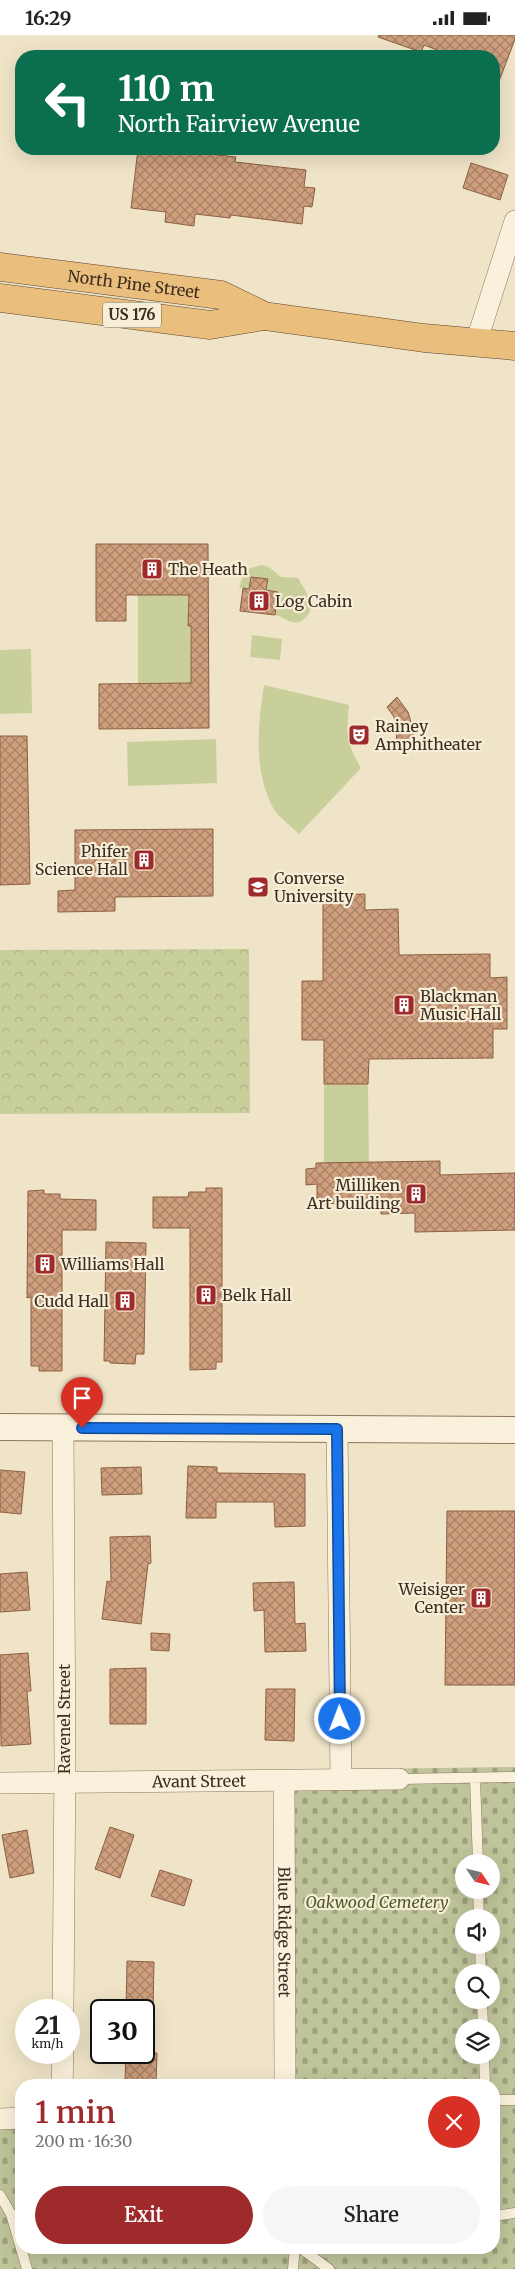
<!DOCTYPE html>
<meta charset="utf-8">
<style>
:root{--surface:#fff;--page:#f6f6f6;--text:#222;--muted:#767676;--accent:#9e2a2b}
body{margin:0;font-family:Merriweather,serif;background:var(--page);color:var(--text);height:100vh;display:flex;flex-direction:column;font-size:19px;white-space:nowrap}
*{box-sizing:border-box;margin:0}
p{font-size:16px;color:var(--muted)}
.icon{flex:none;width:28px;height:28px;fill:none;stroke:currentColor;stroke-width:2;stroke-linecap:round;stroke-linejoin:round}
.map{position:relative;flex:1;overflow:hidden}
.sheet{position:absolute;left:15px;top:2044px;width:485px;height:175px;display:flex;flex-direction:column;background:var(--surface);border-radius:20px;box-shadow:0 5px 20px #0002}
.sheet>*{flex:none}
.banner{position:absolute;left:15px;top:15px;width:485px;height:105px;border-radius:20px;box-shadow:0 5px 20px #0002;background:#0b6e4f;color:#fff;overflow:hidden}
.needle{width:32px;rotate:125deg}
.tools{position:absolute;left:455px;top:1819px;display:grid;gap:10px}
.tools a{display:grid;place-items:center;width:45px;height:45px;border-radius:50%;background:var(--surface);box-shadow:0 5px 20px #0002;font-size:25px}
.speed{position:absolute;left:15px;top:1964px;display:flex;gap:10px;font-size:25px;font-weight:700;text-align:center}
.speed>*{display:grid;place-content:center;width:65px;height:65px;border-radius:50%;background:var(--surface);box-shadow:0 5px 20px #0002;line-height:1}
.speed small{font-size:12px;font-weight:400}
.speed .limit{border:2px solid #111;border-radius:8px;background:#fff;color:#111}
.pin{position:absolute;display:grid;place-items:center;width:42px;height:42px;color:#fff;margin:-51px -21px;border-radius:50% 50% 50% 0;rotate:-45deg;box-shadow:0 0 5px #0007}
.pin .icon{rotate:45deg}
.me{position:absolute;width:55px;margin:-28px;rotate:359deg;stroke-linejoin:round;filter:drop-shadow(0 0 4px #0008)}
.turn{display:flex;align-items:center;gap:18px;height:105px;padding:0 20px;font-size:22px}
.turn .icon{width:65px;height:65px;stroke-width:2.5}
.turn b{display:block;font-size:35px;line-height:42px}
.round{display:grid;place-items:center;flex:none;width:52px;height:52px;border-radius:26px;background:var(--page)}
.summary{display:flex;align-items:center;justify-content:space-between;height:85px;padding:0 20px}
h1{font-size:30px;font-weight:600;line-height:38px;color:var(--accent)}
.cta{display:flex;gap:10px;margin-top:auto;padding:10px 20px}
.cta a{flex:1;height:58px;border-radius:30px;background:var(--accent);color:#fff;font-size:20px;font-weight:600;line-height:58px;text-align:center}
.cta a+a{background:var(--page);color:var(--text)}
.status{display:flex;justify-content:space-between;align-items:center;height:35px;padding:0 25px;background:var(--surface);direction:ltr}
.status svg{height:14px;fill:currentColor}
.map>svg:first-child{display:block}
</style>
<div class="status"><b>16:29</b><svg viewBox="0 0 49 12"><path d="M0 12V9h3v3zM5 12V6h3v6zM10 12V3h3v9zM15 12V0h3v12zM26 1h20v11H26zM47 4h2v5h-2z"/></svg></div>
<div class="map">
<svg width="515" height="2234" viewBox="0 0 515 2234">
<defs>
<pattern id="forest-crowns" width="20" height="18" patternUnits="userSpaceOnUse" patternTransform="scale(1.25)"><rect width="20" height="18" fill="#c9cf9b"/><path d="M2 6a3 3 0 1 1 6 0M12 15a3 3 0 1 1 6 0" fill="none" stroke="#aeb285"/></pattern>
<pattern id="cemetery-stones" width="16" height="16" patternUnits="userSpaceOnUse" patternTransform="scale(1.25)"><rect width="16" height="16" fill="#bfc49a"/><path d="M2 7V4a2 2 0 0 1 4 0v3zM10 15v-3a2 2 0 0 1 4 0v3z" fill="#9ca07d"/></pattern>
<pattern id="building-cross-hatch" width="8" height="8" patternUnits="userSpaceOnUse" patternTransform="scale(1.25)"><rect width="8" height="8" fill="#cf9f7d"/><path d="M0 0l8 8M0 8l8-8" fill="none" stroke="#a98266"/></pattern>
</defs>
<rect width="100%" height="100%" fill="#f0e4c8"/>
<!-- green -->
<path fill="#c9cf9b" d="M261 530 269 532 281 542 298 543C305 556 319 572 304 584 301 587 298 588 293 587 287 586 282 582 275 580L278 557 266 555 267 544 251 542 249 554 239 553 245 535Z
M138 560H189L191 648H138Z
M252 600 282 604 280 625 250 622Z
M31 614 32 678 0 679V615Z
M264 650 349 670C346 699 346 707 361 733L299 799C291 791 277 781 272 771 253 732 258 691 264 650Z
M216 704 217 748 128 751 127 707Z
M324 1049H368L369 1128H324Z"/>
<!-- forest -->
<path fill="url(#forest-crowns)" d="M249 914 250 1078 0 1079V915Z"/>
<!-- cemetery -->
<path fill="url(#cemetery-stones)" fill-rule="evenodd" d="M515 1732V2234H0V2094L21 2093V2212H494V2050H293L287 1735ZM464 1828H491V1855H464ZM464 1882H491V1910H464ZM464 1938H491V1965H464ZM464 1992H491V2020H464Z"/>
<!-- building -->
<path fill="url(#building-cross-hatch)" stroke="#8d5f41" d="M379 0H515V4L495 57 494 21H453L424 10 421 17 378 2Z
M138 114 180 116V114H203L202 118 236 122 235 127 306 135 304 152 315 153 312 172 304 171 302 189 231 180 230 183 195 179 194 191 165 187 166 177 131 173Z
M471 128 508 140 500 165 463 153Z
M96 509H208L209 693 99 694V649L191 648V591H188L189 560H126V586H96Z
M251 542 268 544 266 555 278 557 275 580 240 576 243 553 249 554Z
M397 662 408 677 413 694 414 710H396L397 695 394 682 387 672Z
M0 701H27L30 849 0 850Z
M213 794V861L115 862V876L58 877V856L75 855V795Z
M365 859V875L398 874 399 920 490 919V943L507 942V994H493V1023L369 1024 368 1049H324V1005H302V946H323V860Z
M440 1126V1140L515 1138V1195L415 1197V1178L381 1179V1167L317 1169V1149L306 1150V1134L316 1133V1128Z
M206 1153H222V1327H216V1334L190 1335V1193H153V1162H188L189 1157H206Z
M44 1155V1159H60V1164L96 1165V1195H62V1336H39V1331H31V1262L27 1263 28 1156Z
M106 1207 146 1208 144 1319H136L135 1329 110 1328V1326H104Z
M188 1431 217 1432V1438L305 1439V1491L275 1492 274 1467H216V1483H186Z
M141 1432 142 1459 102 1460 101 1433Z
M0 1435 25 1437 21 1479 0 1477Z
M447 1476H515V1650H445Z
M150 1501 151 1528 148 1529 141 1589 102 1584 107 1546 111 1547 110 1502Z
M27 1537 30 1575 0 1577V1539Z
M294 1547 295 1589 305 1588 306 1616 265 1617 264 1575 254 1576 253 1548Z
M151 1598 170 1599 169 1616 151 1615Z
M28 1618 31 1656H27L31 1709 1 1711 0 1620Z
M146 1633V1689H110V1634Z
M266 1654H295L294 1706 265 1705Z
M110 1792 134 1800 120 1843 95 1834Z
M27 1795 34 1838 10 1843 2 1800Z
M160 1835 192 1845 184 1871 151 1861Z
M127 1926 154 1927 153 1975H126Z
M126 2018H157L156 2047 125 2046Z"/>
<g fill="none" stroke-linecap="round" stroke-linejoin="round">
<!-- service casing -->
<g stroke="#8d765c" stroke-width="11">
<path id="service" d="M475 1743 478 1828
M399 1744 515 1742
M478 1855 479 1882
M480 1910 481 1938
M482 1965 483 1992
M484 2020 485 2050
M494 2065H515
M0 2160 11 2179 27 2234
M494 2181 515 2178
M299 2212 329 2234
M293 2234 295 2212"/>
</g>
<!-- minor casing -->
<g stroke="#8d765c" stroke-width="22">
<g id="minor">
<path d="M476 308 515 186"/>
<path d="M337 1394 341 1744"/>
<path id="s1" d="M284 1746 285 2050"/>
<path id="s2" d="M0 1748 399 1744"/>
<path d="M63 1975 65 1728 63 1393"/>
<path d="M62 2049 63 2018"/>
<path d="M0 2084 21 2083"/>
</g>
</g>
<!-- tertiary casing -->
<g stroke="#8d765c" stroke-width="28">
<path id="tertiary" d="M0 1392 515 1395"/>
</g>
<!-- trunk casing -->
<g stroke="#5b4430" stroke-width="29">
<g id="trunk">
<path id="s3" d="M0 232 221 260 264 281 424 303 515 311"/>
<path d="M0 263 210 290 264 281"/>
</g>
</g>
<!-- service -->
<use href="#service" stroke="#faf1dc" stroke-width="10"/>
<!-- minor -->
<use href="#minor" stroke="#faf1dc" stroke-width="21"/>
<!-- tertiary -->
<use href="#tertiary" stroke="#faf1dc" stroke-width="26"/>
<!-- trunk -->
<use href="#trunk" stroke="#eabe7c" stroke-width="28"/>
</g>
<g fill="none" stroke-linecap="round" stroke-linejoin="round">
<!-- route casing -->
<g stroke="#114b97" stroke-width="12">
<path id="route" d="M82 1393 337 1394 340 1684"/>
</g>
<!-- route -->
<use href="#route" stroke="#1a73e8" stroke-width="9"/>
</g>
<!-- icons -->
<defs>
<g id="building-square" transform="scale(1.125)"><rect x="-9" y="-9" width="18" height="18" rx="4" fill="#9e2a2b" stroke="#f7eed8"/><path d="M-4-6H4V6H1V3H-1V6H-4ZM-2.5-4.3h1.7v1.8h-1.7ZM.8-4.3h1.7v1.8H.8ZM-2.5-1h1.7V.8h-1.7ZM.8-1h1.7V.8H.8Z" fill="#fff"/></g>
<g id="theatre-square" transform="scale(1.125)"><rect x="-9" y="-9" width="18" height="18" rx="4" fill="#9e2a2b" stroke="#f7eed8"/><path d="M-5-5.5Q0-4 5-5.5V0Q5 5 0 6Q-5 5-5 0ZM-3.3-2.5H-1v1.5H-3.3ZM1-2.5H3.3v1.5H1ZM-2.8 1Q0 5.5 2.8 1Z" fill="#fff"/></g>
<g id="university-square" transform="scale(1.125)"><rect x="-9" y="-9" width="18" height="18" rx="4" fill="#9e2a2b" stroke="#f7eed8"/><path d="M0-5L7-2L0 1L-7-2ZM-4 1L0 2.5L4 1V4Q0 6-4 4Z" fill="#fff"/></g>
</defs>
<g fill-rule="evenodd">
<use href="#building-square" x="152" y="534"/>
<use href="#building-square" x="259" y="566"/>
<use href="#theatre-square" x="359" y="700"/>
<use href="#building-square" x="144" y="825"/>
<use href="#university-square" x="258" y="852"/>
<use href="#building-square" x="404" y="970"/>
<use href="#building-square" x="416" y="1159"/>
<use href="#building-square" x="45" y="1229"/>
<use href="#building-square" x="206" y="1260"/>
<use href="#building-square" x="125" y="1266"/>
<use href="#building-square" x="481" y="1563"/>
</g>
<g text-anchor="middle" stroke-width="4.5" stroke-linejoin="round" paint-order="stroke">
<!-- shield labels -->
<rect fill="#f7eed8" stroke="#756857" stroke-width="1" x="103" y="267.5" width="58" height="25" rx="4"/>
<g font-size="15" font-weight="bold" fill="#3d2e20">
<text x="132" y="285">US 176</text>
</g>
<!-- street labels -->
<g font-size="16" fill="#3d2e20" stroke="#f7eed8">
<text dy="6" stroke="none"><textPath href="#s3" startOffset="135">North Pine Street</textPath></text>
<text transform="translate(64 1684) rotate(-90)" y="6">Ravenel Street</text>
<text dy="6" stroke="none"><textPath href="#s2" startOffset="199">Avant Street</textPath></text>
<text dy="6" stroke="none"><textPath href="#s1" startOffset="151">Blue Ridge Street</textPath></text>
</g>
<!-- poi labels -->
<g font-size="16" fill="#3d2e20" stroke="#f7eed8" text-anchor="start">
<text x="168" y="540">The Heath</text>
<text x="275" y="572">Log Cabin</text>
<text x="375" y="697">Rainey<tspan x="375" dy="18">Amphitheater</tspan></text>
<text x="128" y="822" text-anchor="end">Phifer<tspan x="128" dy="18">Science Hall</tspan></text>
<text x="274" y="849">Converse<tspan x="274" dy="18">University</tspan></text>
<text x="420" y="967">Blackman<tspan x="420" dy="18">Music Hall</tspan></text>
<text x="400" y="1156" text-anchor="end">Milliken<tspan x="400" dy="18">Art building</tspan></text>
<text x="61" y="1235">Williams Hall</text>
<text x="222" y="1266">Belk Hall</text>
<text x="109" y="1272" text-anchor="end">Cudd Hall</text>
<text x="465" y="1560" text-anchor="end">Weisiger<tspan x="465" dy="18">Center</tspan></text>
</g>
<!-- park labels -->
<g font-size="16" font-style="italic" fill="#4d5a26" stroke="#f7eed8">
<text x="377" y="1873">Oakwood Cemetery</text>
</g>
</g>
</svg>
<div class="tools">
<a><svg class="needle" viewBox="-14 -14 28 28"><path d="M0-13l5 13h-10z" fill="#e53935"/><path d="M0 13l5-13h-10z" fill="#767676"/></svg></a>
<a><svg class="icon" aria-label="sound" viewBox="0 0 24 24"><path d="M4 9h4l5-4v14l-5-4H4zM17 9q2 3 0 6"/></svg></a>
<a><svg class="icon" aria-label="search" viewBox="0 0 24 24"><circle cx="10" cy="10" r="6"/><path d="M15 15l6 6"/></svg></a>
<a><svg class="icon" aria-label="layers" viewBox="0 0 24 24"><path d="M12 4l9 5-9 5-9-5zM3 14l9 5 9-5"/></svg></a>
</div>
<div class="speed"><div>21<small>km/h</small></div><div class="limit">30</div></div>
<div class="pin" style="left:82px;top:1393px;background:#d93025"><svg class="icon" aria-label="arrive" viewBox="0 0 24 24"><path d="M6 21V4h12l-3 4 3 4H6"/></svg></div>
<svg class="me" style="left:340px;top:1684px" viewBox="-20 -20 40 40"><circle r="17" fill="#1a73e8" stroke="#fff" stroke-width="3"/><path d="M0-11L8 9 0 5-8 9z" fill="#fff"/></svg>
<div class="banner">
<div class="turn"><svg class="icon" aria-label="left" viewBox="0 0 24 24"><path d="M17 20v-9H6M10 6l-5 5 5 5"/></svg><div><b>110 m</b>North Fairview Avenue</div></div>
</div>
<section class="sheet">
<div class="summary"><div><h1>1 min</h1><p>200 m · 16:30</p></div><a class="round" style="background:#d93025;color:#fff"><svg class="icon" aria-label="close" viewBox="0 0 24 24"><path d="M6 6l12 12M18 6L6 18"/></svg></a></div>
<div class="cta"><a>Exit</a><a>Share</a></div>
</section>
</div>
